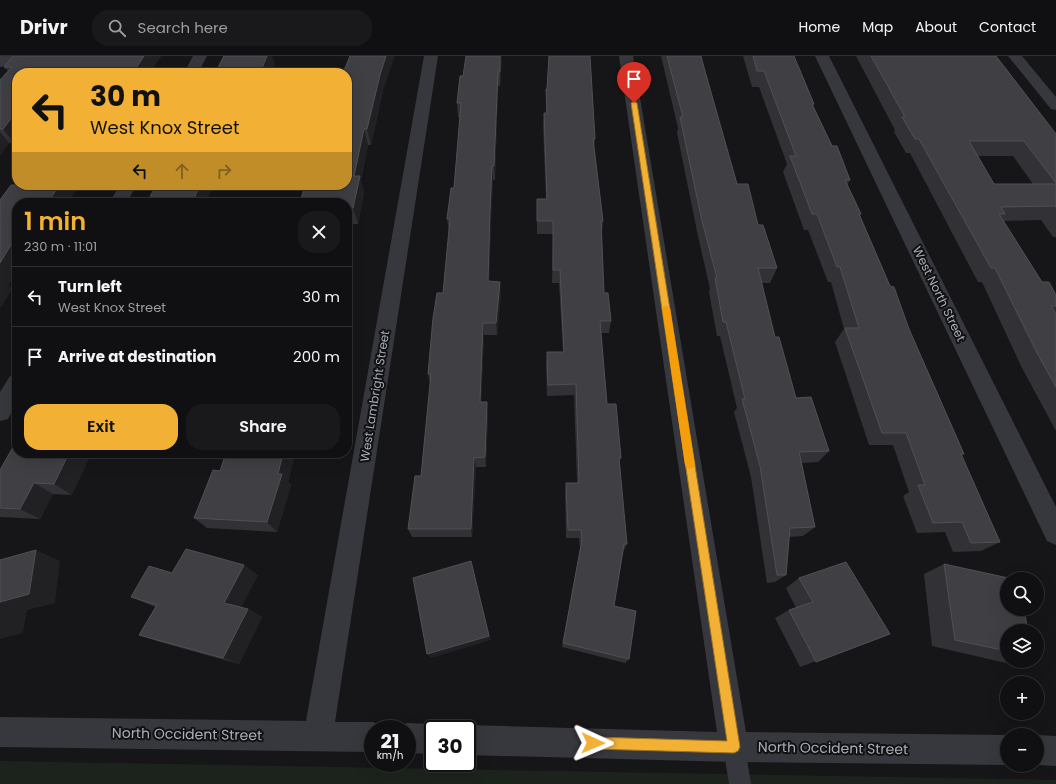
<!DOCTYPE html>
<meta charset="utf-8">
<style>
:root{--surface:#101012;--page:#19191b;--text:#f1f3f6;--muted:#9c9d9f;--line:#303032;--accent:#f2b134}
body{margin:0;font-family:Poppins,sans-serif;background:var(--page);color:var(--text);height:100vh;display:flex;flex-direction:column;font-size:15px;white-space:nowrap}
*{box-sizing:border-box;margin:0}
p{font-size:13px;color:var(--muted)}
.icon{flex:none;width:22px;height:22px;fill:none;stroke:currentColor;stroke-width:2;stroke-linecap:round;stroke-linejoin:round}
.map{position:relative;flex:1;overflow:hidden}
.side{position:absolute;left:12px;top:142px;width:340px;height:260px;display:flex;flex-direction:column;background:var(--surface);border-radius:16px;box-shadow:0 4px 16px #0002,0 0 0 1px var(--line)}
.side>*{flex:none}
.top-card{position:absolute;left:12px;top:12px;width:340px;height:122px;border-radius:16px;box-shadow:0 4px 16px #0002,0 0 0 1px var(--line);background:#f2b134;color:#111;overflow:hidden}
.fabs{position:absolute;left:1000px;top:516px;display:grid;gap:8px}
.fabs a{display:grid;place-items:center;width:44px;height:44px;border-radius:50%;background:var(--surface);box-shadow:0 4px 16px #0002,0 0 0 1px var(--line);font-size:20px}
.speed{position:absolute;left:364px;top:664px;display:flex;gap:8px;font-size:20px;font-weight:700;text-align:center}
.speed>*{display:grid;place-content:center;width:52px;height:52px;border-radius:50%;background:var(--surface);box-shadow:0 4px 16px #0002,0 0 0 1px var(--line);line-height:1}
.speed small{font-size:10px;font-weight:400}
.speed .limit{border:2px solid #111;border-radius:6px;background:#fff;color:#111}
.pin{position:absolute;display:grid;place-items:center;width:34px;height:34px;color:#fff;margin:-41px -17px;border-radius:50% 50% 50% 0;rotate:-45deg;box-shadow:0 0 4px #0007}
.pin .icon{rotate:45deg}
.me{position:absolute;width:44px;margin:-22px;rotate:91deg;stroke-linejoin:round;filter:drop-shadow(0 0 3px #0008)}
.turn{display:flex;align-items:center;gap:14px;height:84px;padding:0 12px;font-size:18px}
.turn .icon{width:52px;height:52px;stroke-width:2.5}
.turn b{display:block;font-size:28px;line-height:34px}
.lanes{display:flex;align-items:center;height:38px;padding:0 12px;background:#0003;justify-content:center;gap:20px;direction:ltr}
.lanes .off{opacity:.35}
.round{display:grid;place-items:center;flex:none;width:42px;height:42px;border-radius:16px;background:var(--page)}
.summary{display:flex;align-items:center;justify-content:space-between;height:68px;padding:0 12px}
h1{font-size:24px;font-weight:600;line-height:30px;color:var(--accent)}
.action{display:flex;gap:8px;margin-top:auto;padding:8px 12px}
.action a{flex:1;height:46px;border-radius:16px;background:var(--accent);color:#111;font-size:16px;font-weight:600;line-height:46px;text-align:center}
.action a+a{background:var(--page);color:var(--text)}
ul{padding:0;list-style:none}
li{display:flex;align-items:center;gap:12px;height:60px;padding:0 12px;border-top:1px solid var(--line)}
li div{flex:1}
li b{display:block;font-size:15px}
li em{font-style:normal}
header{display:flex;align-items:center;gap:24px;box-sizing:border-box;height:56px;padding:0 20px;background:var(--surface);border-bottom:1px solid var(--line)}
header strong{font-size:19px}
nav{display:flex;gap:22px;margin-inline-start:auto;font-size:14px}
.search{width:280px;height:36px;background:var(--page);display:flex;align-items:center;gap:10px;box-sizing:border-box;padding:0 14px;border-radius:16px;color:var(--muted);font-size:15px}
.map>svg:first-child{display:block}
</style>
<header>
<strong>Drivr</strong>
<div class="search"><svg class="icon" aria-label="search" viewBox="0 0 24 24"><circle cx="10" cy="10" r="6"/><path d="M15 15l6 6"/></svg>Search here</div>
<nav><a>Home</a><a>Map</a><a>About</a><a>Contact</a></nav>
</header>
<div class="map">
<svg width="1056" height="728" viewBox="0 0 1056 728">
<rect width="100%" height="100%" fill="#161618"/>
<!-- green -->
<path fill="#1c231d" d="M0 705 1056 724V728H0Z"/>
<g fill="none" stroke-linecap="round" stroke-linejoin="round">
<!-- service -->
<path fill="#37383d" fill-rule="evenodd" d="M734 680 742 683 745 691 751 728H729L723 691 726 683Z"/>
<!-- minor -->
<path fill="#37383d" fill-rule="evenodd" d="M0 0H13L5 10 0 11Z
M193 0H207L198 17H184Z
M424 0H438L335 666H373L383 671 384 673H373V696L0 691V661L306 665Z
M619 0H633L746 676 1007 679V709L734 706 467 699V673H458L467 669 717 676Z
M815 0H829L1056 451V489L1047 485Z
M1008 0H1022L1056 41V54L1051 53Z
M120 129H136L127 147H109Z
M17 317V346L8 363 0 365V336L10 320Z
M407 667 433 668 443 673H433V698L407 697V673H396Z
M1037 679 1056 680V710L1037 709Z"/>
</g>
<!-- wall -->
<path fill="#323236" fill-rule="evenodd" d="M13 0H161L150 17H17L14 87H9L0 99V24L8 15 4 11Z
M502 0 500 30H498L495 124H493L491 167 489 225 501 238 497 279H484L481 346 488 357 486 411H476L472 481H412L408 473 421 420 430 328 428 318 443 237 449 175 447 163 454 132 460 61H458L457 47 463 20Z
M661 0H701L703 8 737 128 758 169 777 212 770 227H762L775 281 796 342 829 395 818 406 802 407 815 471 803 480 789 481 786 519 775 526 767 527 751 421 734 356 737 352 720 280H717L709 236 710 233 698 180 677 77 678 72Z
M743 0H794L814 48 813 50 832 90 850 124 847 129 861 158 860 159 890 230 964 398 962 399 1000 486 981 495 953 496 945 476 917 477 903 440 909 436 893 389H869L835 286 844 273 831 226H828L808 174H804L783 116 787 108 759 31H752Z
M856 0H996L1056 78V181H1053L1041 164 1004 165 1042 226 1056 239V256H1055L1056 258V375L1021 310 982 226H978L910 97H906L894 76 895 74ZM978 100H1013L1033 128H994Z
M347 17 383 35 371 89H368L361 124 364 136 358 168H353L347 190Z
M546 33 595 83 594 91 603 165 602 176 604 237 611 265 609 277H601L607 348 621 402 619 407 627 488 623 496 614 550 629 603 625 607 562 591 580 492 579 482H566L565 437 566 427H577L574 339 547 340 546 308 547 296H563L559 227H552L553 178H537V143H546L543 70 544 57H546Z
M17 377V397L72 439 53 438 40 463 0 461V414L17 384 14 383Z
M226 397H295L288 426 291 429 277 476 207 472 194 462 220 415Z
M944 508 1007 595V605H1017L1006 607 932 590 924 518Z
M172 517 258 519 241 551 248 553 262 561 239 608 160 586 139 579 155 551 131 541Z
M799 522 890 578 800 611 775 562 789 554 796 552 786 532Z"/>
<!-- shaded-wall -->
<path fill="#212124" d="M144 0H161L150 17H133Z
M264 0H272L275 8 271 17H260Z
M386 0H395L383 35 371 89 367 73 380 19Z
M500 0H502L500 30Z
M59 11 62 17H54Z
M498 16V30L495 124 494 110Z
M17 55V83L14 87 3 73Z
M364 73 368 89 361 124 364 136 358 168 353 152 354 120Z
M0 76 9 87 0 99Z
M492 110 493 124 491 167 489 238 488 225 490 154Z
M59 129H79L68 147H48Z
M200 129H213L206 147H192Z
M348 153 353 168 347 190V155Z
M17 179V215L9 229 12 233 0 253V207Z
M500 226 501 238 497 279 496 267Z
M483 267 484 279 481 357 480 346Z
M487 346 488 357 486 411 485 401Z
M69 397H92L72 439 54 428Z
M283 397H295L288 426 291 429 277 476 267 466Z
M474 402 476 411 472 481 471 473Z
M34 427 53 438 40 463 20 453Z
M36 494 60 505 55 547 27 554 23 577 0 583V546Z
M244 509 258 519 239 555 224 547Z
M473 512 491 584 431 602 427 598Z
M248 553 262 561 239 608 223 602Z"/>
<!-- building -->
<path fill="#3f3f44" stroke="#4f5156" d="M13 0H144L133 17H66L59 11 54 17H17V55L3 73H0V24L12 11H4Z
M224 0H267L260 17H215Z
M350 0H386L380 19 367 73H364L354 120H360L353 152 348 153 347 155V147H300L305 129H347V17H343Z
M466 0H500V16H498L494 110H492L490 154 488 225 500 226 496 267H483L480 346H487L485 401 474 402 471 473H408L415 420H421L431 318H428L433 262 437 237H443L450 163H447L451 132H454L461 47H457L460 20H463Z
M549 0H590L595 83H593L603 165H601L604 237H608L611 265H600L607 348H616L621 402H619L627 488H624L614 550 636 555 629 603 563 587 582 484 581 474H568L566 427H579L576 328 548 329 547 296H564L560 214H553V165H537V143H547L544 57H547L546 33H547Z
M667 0H701L703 8 737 128H748L758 169H763L777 212H758L775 281H779L796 342 811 341 829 395 799 396 815 471 790 472 786 519H777L760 410 742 343H745L726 266H723L715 222H717L702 165 680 61H683Z
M753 0H794L814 48H812L832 90H837L850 124H845L861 158H859L890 230 894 231 909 273 964 398H961L1000 486 971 487 962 466 933 467 918 429H925L906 377H882L845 272H859L840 211H837L817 158H812L790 100H796L764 15H757Z
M871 0H996L1056 78V127L1024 85H969L994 128H1056V151L1055 150 1001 151 1005 158H999L1042 226H1049L1056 239V250H1051L1056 258V331L1037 297 995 212H991L919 83H915L902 61H905Z
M11 129H59L48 147H17V179L0 207V144Z
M156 129H200L192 147H147Z
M17 377V383H14Z
M17 384V397H69L54 428 34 427 20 453 0 452V414Z
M226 397H283L278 418H282L267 466 194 462 213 414 220 415Z
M186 493 244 509 224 547 248 553 223 602 139 579 157 549 131 541 149 510 172 517Z
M36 494 29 538 0 546V504Z
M471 505 489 580 427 598 413 522Z
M846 506 890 578 816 606 789 554 813 546 799 522Z
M944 508 1013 523H1007V553H1024L1028 575H1007V595L955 584Z"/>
<!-- route -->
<path fill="#f2b134" stroke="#9d7322" d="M634 45 637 47 740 691 738 695 734 697 593 693 588 691 587 687 588 683 593 681 727 685 631 47Z"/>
<!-- slow -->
<path fill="#f59e0b" d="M666 249 670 252 695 409 693 412 690 413 687 412 685 409 662 252Z"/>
<g text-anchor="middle" stroke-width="4" stroke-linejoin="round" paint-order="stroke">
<!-- street labels -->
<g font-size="12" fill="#a8adb8" stroke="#111113">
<text transform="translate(939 238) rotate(64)" y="4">West North Street</text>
<text transform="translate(375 340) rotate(-81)" y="4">West Lambright Street</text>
</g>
<!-- near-street labels -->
<g font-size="14" fill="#a8adb8" stroke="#111113">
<text transform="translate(187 678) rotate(1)" y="5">North Occident Street</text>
<text transform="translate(833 692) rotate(1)" y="5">North Occident Street</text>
</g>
</g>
</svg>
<div class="fabs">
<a><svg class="icon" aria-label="search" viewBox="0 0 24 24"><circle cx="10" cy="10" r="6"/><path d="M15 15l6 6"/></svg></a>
<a><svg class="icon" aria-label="layers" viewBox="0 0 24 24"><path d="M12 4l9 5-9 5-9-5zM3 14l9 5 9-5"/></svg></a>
<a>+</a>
<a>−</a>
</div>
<div class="speed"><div>21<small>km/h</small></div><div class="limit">30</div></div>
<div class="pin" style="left:634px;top:47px;background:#d93025"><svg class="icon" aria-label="arrive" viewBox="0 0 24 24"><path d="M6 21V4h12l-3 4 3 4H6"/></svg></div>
<svg class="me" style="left:593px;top:687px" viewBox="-20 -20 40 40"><path d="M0-17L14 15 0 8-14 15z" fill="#f2b134" stroke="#fff" stroke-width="4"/></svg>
<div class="top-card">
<div class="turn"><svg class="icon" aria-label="left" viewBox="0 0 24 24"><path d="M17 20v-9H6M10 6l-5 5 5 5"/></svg><div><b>30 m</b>West Knox Street</div></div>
<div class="lanes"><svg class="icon" aria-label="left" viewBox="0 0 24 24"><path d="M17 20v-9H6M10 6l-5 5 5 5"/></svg><svg class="icon off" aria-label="ahead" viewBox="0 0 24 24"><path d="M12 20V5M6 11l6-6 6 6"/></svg><svg class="icon off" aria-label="right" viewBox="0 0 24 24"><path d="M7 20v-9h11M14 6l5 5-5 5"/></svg></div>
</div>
<section class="side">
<div class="summary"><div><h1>1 min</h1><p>230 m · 11:01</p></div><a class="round"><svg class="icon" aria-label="close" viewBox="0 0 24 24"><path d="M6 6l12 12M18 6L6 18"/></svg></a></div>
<ul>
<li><svg class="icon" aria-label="left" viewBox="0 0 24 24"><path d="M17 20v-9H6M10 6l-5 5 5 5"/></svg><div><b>Turn left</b><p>West Knox Street</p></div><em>30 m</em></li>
<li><svg class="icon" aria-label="arrive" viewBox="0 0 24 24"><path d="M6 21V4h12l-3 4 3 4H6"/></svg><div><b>Arrive at destination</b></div><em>200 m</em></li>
</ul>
<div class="action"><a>Exit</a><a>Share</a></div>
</section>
</div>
